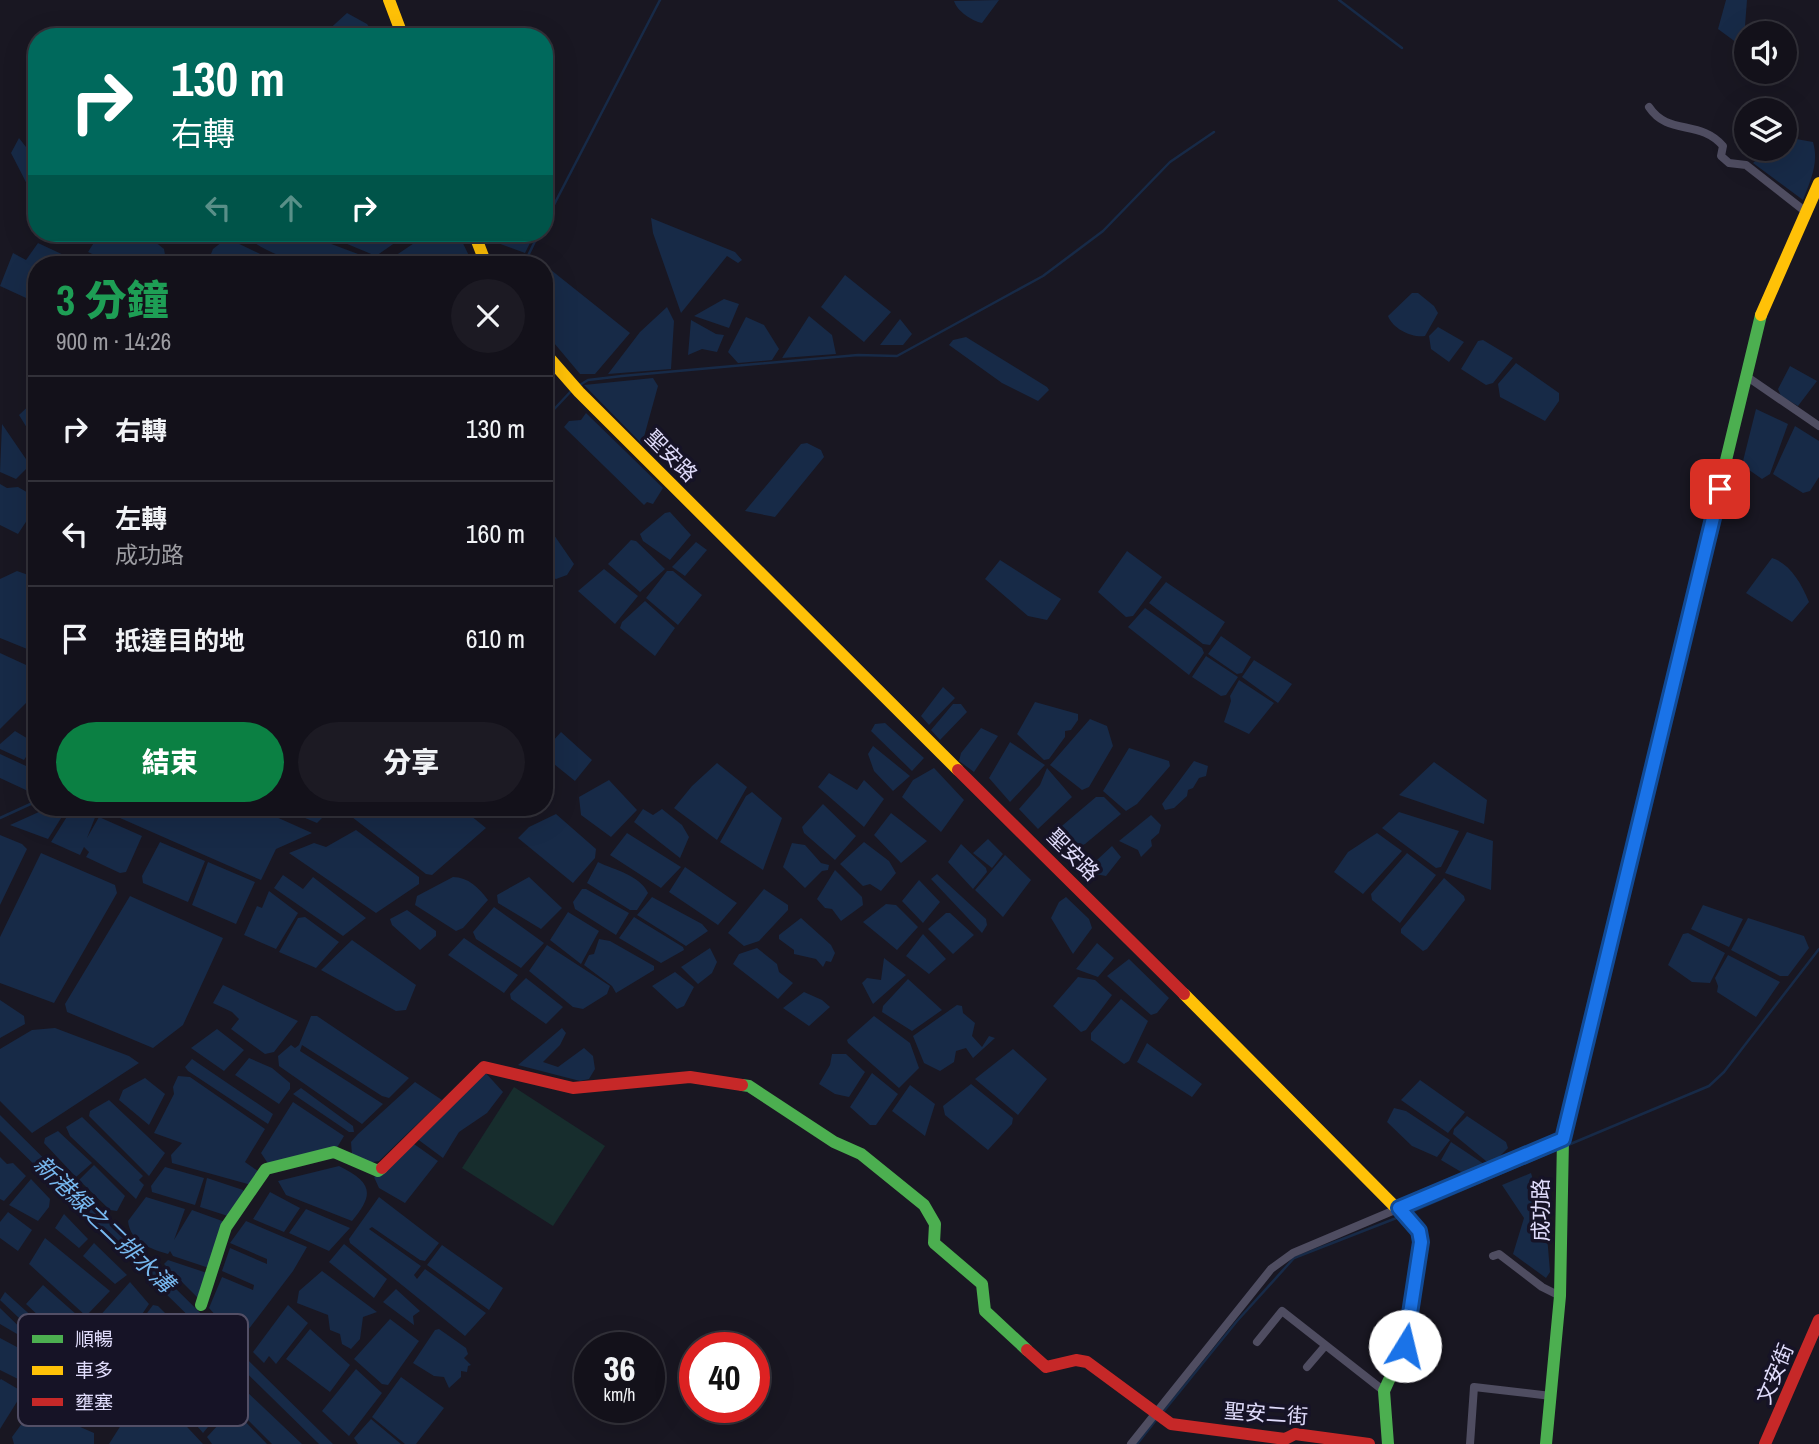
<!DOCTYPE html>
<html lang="zh-TW">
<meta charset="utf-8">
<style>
:root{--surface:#13111a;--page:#1c1a23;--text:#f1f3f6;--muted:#9d9da2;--line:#323139;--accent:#0b8043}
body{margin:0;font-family:"Archivo Narrow","Noto Sans TC",sans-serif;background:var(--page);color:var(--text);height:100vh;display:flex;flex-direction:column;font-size:26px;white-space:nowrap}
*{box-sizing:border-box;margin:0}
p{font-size:23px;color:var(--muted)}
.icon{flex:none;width:38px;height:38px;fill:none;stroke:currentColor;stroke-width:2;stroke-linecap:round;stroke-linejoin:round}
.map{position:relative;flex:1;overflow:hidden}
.details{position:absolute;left:28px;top:256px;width:525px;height:560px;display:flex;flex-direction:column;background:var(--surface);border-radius:28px;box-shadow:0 7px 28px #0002,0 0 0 2px var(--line)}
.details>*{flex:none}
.hud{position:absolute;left:28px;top:28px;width:525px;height:214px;border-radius:28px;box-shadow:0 7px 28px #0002,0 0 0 2px var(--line);background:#00695c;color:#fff;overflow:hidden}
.buttons{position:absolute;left:1734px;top:21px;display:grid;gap:14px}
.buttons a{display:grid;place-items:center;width:63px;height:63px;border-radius:50%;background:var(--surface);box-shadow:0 7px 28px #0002,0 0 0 2px var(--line);font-size:35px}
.speed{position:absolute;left:574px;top:1332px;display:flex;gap:14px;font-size:35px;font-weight:700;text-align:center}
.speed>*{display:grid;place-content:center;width:91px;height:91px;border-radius:50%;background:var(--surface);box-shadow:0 7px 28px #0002,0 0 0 2px var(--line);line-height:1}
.speed small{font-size:18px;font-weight:400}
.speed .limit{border:10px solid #d22;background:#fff;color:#111}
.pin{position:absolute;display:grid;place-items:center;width:60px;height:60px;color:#fff;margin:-30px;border-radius:14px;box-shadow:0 4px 10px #0006}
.me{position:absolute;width:77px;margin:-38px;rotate:9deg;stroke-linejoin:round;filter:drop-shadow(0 0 5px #0008)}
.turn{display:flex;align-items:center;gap:24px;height:147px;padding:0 28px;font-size:32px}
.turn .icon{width:91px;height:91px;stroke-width:2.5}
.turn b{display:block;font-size:49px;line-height:60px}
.lanes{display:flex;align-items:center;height:66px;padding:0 28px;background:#0003;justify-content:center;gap:35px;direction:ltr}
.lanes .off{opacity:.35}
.round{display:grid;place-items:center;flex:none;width:74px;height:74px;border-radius:37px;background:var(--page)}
.summary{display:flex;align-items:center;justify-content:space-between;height:119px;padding:0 28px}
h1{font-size:42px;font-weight:800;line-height:52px;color:#1e9e55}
.cta{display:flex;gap:14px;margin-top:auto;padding:14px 28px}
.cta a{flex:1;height:80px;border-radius:42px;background:var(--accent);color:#fff;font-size:28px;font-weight:800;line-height:80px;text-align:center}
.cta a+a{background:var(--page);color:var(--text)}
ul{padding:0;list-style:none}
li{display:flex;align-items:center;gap:21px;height:105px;padding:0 28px;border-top:2px solid var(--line)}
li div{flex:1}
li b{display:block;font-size:26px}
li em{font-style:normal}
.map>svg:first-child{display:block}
</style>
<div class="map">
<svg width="1819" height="1444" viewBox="0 0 1819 1444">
<rect width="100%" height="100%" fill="#191722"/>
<!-- green -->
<path fill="#172d2d" d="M514 1087 605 1146 553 1226 462 1168Z"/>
<!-- water -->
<path fill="#172a47" d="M999 0 982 23C972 21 957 11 954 1Z
M1726 0H1747L1744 39 1737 43 1718 29Z
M347 13 367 24 376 37H326L324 34Z
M1785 137 1813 142C1819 162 1811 180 1803 200L1753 163 1768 149H1785Z
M19 138 26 147 37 146V184L30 190 11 153Z
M651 218 735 252 742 260 738 263 727 256 681 313 653 233Z
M100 233H144L164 249 166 261 160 264H114L88 252Z
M242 233H302L366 257 368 264C326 269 274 263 242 233Z
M321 233H400L406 235 376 256Z
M429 233H458L473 264H409L392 258Z
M490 233H535L525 253 495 242Z
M227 238 281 264H282H218L211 254 213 249Z
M38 243 83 264H37V303L0 286 13 253 26 260Z
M541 262 630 333 595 374H580L544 331V264H540Z
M845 275 891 312 864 342 821 307Z
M1412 293H1418L1434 306 1438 313 1425 336C1412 338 1393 329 1388 316Z
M724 299 739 304 729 328 694 316Z
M667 307 674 321 671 369 608 374 640 332Z
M809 316 832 335 836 354 782 358Z
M746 317 764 325 779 349 772 360 738 363 728 352Z
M900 319 912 334 903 345H880Z
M691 320 716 334 724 335 717 352 702 349 688 355Z
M1438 327 1464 342 1449 362 1431 349 1429 336Z
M966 337 1047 387 1049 390 1038 401 1002 383 949 345 953 340Z
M1483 340 1513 358 1493 383 1486 385 1461 369 1478 341Z
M1516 363 1559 393V401L1545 421 1500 397 1498 384Z
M1790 366 1817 381 1798 406 1781 396 1778 389Z
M653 378 658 386 642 444 584 385Z
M37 398V444L19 415Z
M1756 409 1788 424 1770 474 1762 479 1742 465Z
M586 413 663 488 653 504 647 502 644 505 564 427 569 421 581 420Z
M2 424 30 465 16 479 0 472Z
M1795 426 1819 441V477L1810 491 1803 493 1773 474Z
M807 443 821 450 824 457 775 517 745 511 801 444Z
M0 484 7 488 18 487 37 498V505L18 534 0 525Z
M670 512 691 535 670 560 643 541 640 534 665 513Z
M554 535 574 564 567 575 556 579 546 575C541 560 545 547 554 535Z
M631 540 636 541 665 569 640 592 608 564Z
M696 542 707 550 685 576 672 567Z
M1127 551 1162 577 1133 616 1126 617 1098 592Z
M1772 558C1789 563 1801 582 1809 602L1792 622 1746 593Z
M1000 560 1061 599 1047 620 1028 616 985 579Z
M604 569 638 596 615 624 578 591Z
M17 571 37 578V653L0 638V579Z
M667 571H673L702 595 678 625 646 598Z
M1166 582 1225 622 1210 645 1203 644 1149 603Z
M645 601 675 628 655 656 620 628 622 622Z
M1145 608 1202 648 1204 653 1189 675 1128 627Z
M1221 636 1251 657 1242 673 1237 674 1208 654Z
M0 653 37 670V692L0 729Z
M1206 656 1238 677 1226 695 1221 696 1192 677Z
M1254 660 1292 684 1278 703 1242 677Z
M1239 680 1274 703 1249 734 1224 722 1231 701 1230 696Z
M943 687 955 698 929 725 921 716Z
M1035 702 1078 714V720L1071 730 1065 731V737L1049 759 1044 760 1017 734Z
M953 704H961L967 712 940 740 931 730Z
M1090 719 1107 726 1113 746 1089 787 1082 790 1050 765Z
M885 723 924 758 912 771 871 731 875 724Z
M981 728 998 736 974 772 959 761 961 753Z
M15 731 35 743 24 760 0 749V744Z
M561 732 592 760 575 781 544 756V751Z
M1010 742 1045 765 1010 802 989 778Z
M873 746 910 776 893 791 874 771 868 754Z
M1129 748 1169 761 1170 766 1137 804 1126 811 1103 791Z
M0 754 37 771V787L28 791 0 778Z
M1194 761 1208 766 1206 776 1199 778 1193 788 1188 790 1187 796 1174 808 1165 810 1162 804Z
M1434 762 1487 800 1484 824 1399 795Z
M717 763 747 787 717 840 674 808 692 786Z
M934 768 964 800 941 832 902 797 913 780Z
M1047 768 1072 797 1038 829 1019 809 1040 785Z
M829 773 857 790 864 780 884 799 864 827 818 787Z
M609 780 637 810 611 837 581 815 579 797Z
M752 792 782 818 763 870 720 842 746 796Z
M1096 797H1104L1121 814 1085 844 1074 849 1068 860 1048 844 1050 836Z
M823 804 856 836 835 860 804 833 802 827Z
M50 807H68L48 839 10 825Z
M73 807 96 815 87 838 99 817 142 836 126 872 120 873 86 857 89 852 84 847 80 855 51 842Z
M95 807H254L312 833 276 849 261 880Z
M279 807H333L317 823Z
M356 807H460L486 828 432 875 426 874 348 814Z
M643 809 653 815 662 809 682 825 689 837 680 858 634 822Z
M1399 812 1459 831 1441 867 1436 868 1382 828Z
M891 813 927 841 901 863 874 835Z
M556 814 596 849 595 858 573 883 518 838 529 827Z
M1151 815 1161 825 1159 833 1151 840 1152 846 1141 857 1138 850 1119 841Z
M356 830 419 877V884L376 913 289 853 314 843 326 847Z
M1467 832 1493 841 1491 890 1445 873Z
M627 833 681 867 661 888 610 855Z
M1377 833 1402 851 1363 894 1334 872 1348 852Z
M0 835 22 844 27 849 0 905Z
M988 839 1003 854 992 868 973 853Z
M160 842 205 861 188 902 143 883 142 876Z
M864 842 889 861 896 873 881 891 870 884 863 886 840 864Z
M792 843 805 845 821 863 829 865 828 870 822 871 805 888 783 867Z
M961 844 986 868 987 872 973 889 948 862Z
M1112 846 1121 857 1106 876 1084 872Z
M41 853 115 885 117 893 54 1003 0 983V937Z
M1407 853 1436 875 1400 923 1372 900 1371 894Z
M1005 855 1031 880 1003 917 975 890Z
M208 862 255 882 236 924 192 905Z
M598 862C614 870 640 875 648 893L637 910H630L587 883Z
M685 867 737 903 718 925 669 892Z
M835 870 862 897 863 905 841 921 832 909 825 908 817 899Z
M937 874 986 919 987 925 982 933 931 879Z
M283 875 303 889 313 877 366 918 343 936 274 888Z
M453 877C468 877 479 888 488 900L463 928 456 931 415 905 417 896Z
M529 877 562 908 541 929 498 903 497 895Z
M1444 878 1464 896 1465 900 1427 949 1423 951 1401 933V929Z
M919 880 940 902 923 923 902 901Z
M582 889H586L629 913 616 935 575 909 573 902Z
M764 889 788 905V910L759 941 744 946 728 933Z
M269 891 298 913 276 949 244 935 257 906 262 908Z
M130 896 223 938 183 1025 153 1048 67 1012 65 1004Z
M652 897 702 924 708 931 686 946 637 915Z
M1066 897 1089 919 1092 928 1073 954 1051 918 1059 902Z
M886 904 896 905 918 927 897 950 863 922Z
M1703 905 1743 919 1729 947 1691 929Z
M494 907 544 943 521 968 476 939 473 932Z
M407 910 436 931V936L420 950 392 925 390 919Z
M568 912 599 931 581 964 550 940Z
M946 913H950L974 935 953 954 928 929Z
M305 917 339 942 316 968 279 952 298 918Z
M634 917 683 947 684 950 661 963 619 938Z
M801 918 831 945 835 953 831 962 826 961 823 967 816 959 794 954V950L779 939V935Z
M1748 918 1804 936 1809 948 1788 976H1780L1731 950Z
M1688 933 1725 953 1710 983 1692 982 1668 965 1683 934Z
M923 934 946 959 929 974 906 956Z
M464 938 518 975 504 993 448 955Z
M599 939 610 941 654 966V970L616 993 612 986 584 965 589 955 594 954Z
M352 940 416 985 406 1010 396 1011 321 970Z
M1097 943 1114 958 1098 977 1076 969Z
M547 945 610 986 607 994 583 1009 573 1007 529 971Z
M710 948 717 962 712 973 698 984 681 967Z
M757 948 777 964 779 972 793 983 778 999 733 964 739 954Z
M1728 955 1780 982 1756 1017 1717 992 1718 986 1715 978Z
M884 958 906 975 873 1004 862 983 867 978 881 980Z
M1129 959 1169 998 1157 1013 1151 1015 1107 976Z
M675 972 694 987 684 1006 677 1009 652 986Z
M1078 977 1095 980 1112 995 1086 1030 1081 1032 1053 1006Z
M526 978 563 1007 546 1024 511 999 510 994Z
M908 979 942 1010 912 1031 882 1012 883 1006Z
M223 985 298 1021 274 1052 265 1054 231 1029 239 1019 232 1012 213 1003Z
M804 992 822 1000 830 1007 809 1026 783 1008Z
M1121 999 1148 1021 1129 1061 1124 1064 1091 1040V1033Z
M0 1000 24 1016 25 1024 0 1038Z
M957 1005 962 1006 963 1013 975 1023 972 1036 982 1047 989 1036 995 1038 973 1058 966 1048 956 1051 954 1062 940 1071 924 1063 913 1036Z
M311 1016H317L409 1078 389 1098 382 1096 302 1045 300 1051 383 1104 362 1124 279 1066 278 1056 291 1045 295 1048 299 1045Z
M874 1016 910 1043 919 1068 899 1088 848 1043 847 1040Z
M55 1028 129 1056 139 1063 32 1133 0 1101V1049L32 1030Z
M562 1028 566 1033 560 1045 543 1062 558 1067 584 1048 593 1056 595 1069 589 1079 580 1081 518 1065Z
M217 1029 244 1050 224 1071 191 1048Z
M1147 1043 1202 1084 1192 1097 1137 1062Z
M1013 1049 1047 1079 1018 1115 975 1079Z
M832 1054H846L865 1072 849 1097 835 1094 819 1084 830 1065Z
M249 1058 272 1068 290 1083V1089L279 1104 235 1075Z
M192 1059 273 1114 268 1124 188 1071 185 1067Z
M484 1071 503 1092 487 1113 459 1132 443 1158 416 1138Z
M872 1073 898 1094 876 1125H870L850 1107Z
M178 1076 190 1077 265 1129 245 1162 262 1174 255 1186 172 1163 171 1155 182 1143 154 1133 174 1094 173 1087Z
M145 1078 165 1094 149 1125 119 1100 123 1090Z
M1420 1080 1465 1112 1448 1133 1401 1100Z
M415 1082 442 1100 379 1161 368 1163 352 1155 351 1142 358 1134Z
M971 1084 1013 1118 1012 1124 988 1150 945 1115 943 1106Z
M910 1085 935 1104 925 1136 892 1111Z
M301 1088 353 1126 354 1132H349L293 1094Z
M109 1100 165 1153 149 1176 89 1116 90 1111Z
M293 1102 344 1136 335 1151 269 1165 261 1153Z
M1394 1108 1406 1111 1450 1140 1437 1157 1412 1146 1387 1122Z
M0 1115 333 1444H319L0 1131Z
M1467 1116 1506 1142 1508 1148 1494 1162 1486 1161 1453 1134 1454 1129Z
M82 1117 143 1176 139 1180 144 1185 136 1199 70 1136 66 1127Z
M58 1131 92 1163 76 1177 44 1143 45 1138Z
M1451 1142 1484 1164 1485 1169 1468 1176 1441 1160Z
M414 1144 438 1161 405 1203 379 1188 374 1177Z
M0 1157 7 1164 13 1163 26 1176 4 1201 0 1199Z
M94 1165 125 1196 117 1211 110 1210 79 1180Z
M339 1166C372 1182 375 1194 352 1221L286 1195 278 1181Z
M165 1167 204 1178 195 1205 152 1192 151 1186Z
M1531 1173 1537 1193 1544 1198 1550 1272 1546 1278 1513 1254 1524 1218 1502 1185Z
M207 1178 243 1190 247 1196 231 1217 200 1207Z
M31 1179 50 1199 49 1207 38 1221 9 1205Z
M270 1192 300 1208 284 1232 253 1219Z
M146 1197 185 1209 174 1240 192 1210 225 1222 209 1268 173 1256 170 1251 168 1254C151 1249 130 1242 128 1221Z
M379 1197 439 1243 425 1261 420 1260 372 1227 369 1229 421 1266 414 1275 417 1279 425 1269 486 1313 465 1336 350 1243 349 1239Z
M306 1209 350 1228 329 1251 289 1233Z
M8 1212 32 1230 18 1251 0 1238V1222Z
M64 1214 88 1239 79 1248 55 1228Z
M246 1221 307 1247 293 1271 248 1330 240 1327 234 1336 209 1308 222 1277 253 1290 254 1285 222 1271 230 1248 267 1264V1259L230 1243Z
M45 1238 110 1291 86 1316 29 1264Z
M94 1243 127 1275 115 1284 83 1256Z
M344 1244 387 1279 374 1298 329 1262Z
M442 1245 503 1288 489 1310 427 1265Z
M168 1260 210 1274 199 1299 164 1264Z
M322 1271 377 1312 363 1317 360 1339 351 1349 342 1344 340 1334 330 1330 328 1315 297 1303 299 1291Z
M130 1282 149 1304 134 1326 113 1348 81 1337Z
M43 1285 85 1322 75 1335 77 1340 70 1345 26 1304Z
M396 1289 420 1311 413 1316 414 1325 383 1302Z
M5 1292 68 1349 56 1353 0 1300Z
M153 1305 158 1306 177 1325 180 1334 154 1374 150 1375 147 1368 119 1351Z
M288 1305 308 1323 276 1364 269 1356 264 1363 253 1352Z
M0 1308 41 1348 0 1324Z
M390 1319 419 1341 388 1385 382 1384 354 1359Z
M310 1329 350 1365 330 1392 286 1359Z
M439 1329 466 1348 468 1354 464 1358 471 1365 468 1366 467 1372 461 1371V1377L449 1388 444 1377 434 1376 413 1363 435 1330Z
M0 1338 45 1362 30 1385 0 1370Z
M214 1361 241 1389 221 1420 217 1416 203 1433 185 1412Z
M356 1369 382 1393 349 1436 322 1411Z
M401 1377 444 1408 416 1444H405L372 1417Z
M1 1379 23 1392 0 1429V1380Z
M147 1384 203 1444H109Z
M245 1390 302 1444H303H272L234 1406Z
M34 1407 94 1433V1444H14L12 1437Z
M234 1410 267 1444H212L207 1437 218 1425H223Z
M371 1419 401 1444H358L354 1438Z"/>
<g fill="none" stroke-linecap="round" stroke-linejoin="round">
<!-- stream -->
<path stroke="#172a47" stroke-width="2.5" d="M1339 0 1402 48
M544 224 660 0
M524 264 539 233
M578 386 588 380 622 376 858 355 897 356 1043 276 1103 231 1170 162 1214 132
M544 420 573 389
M0 818 37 801
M1568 1145 1709 1086 1724 1072 1819 949
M1411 1212 1558 1149
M1163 1412 1237 1321 1294 1258 1399 1217
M1137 1444 1156 1420"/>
<!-- street -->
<path stroke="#4f4d61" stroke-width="8" d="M1649 107C1668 136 1700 119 1723 146L1721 156 1729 163 1746 165 1806 212
M1746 376 1819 426
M1493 1256 1499 1254 1542 1287 1560 1296
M1257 1342 1282 1311 1384 1391
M1307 1367 1325 1346
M1131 1444 1271 1269 1293 1253 1563 1139
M1470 1444 1474 1387 1551 1396"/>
<!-- fast -->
<path stroke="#4caf50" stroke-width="12" d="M1687 622 1761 315
M742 1085 749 1086 834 1142 861 1154 924 1205 935 1224 934 1243 982 1284 985 1311 1027 1350
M201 1305 226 1227 266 1169 334 1152 378 1171 382 1168
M1388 1444 1384 1391 1400 1356
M1546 1444 1560 1296 1563 1139 1620 901"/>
<!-- slow -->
<path stroke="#ffc107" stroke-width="12" d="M389 0 403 37
M474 233 486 264
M1761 315 1819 183
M544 352 579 392 958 770
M1184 994 1419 1231 1421 1243 1405 1346 1400 1356"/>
<!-- jam -->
<path stroke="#c62828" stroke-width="12" d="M958 770 1184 994
M1620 901 1687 622
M382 1168 484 1067 573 1088 690 1077 742 1085
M1027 1350 1046 1367 1076 1360 1087 1362 1171 1424 1285 1439 1295 1434 1369 1444
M1765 1444 1819 1320"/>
</g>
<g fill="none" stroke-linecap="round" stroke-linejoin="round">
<!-- route casing -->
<g stroke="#114b97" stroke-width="18">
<path id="route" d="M1405 1346 1421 1242 1419 1231 1399 1208 1563 1139 1720 489"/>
</g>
<!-- route -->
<use href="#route" stroke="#1a73e8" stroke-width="12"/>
</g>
<g text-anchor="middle" stroke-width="7" stroke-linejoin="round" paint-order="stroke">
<!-- street labels -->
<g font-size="21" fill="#e0dcfb" stroke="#161326">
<text transform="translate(671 456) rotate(45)" y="7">聖安路</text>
<text transform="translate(1073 855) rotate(45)" y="7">聖安路</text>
<text transform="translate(1541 1210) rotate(-90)" y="7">成功路</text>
<text transform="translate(1775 1374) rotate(-67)" y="7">文安街</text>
<text transform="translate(1266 1414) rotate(4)" y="7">聖安二街</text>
</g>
<!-- water labels -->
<g font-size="23" font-style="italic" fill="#77b8ef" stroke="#161326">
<text transform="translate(104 1224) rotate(44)" y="8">新港線之二排水溝</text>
</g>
</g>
<!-- legend -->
<rect x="18" y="1314" width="230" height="112" rx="10" fill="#161326" stroke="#534f66" stroke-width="2"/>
<rect x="32" y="1335" width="31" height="8" fill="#4caf50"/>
<rect x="32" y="1366" width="31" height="9" fill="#ffc107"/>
<rect x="32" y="1398" width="31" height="8" fill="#c62828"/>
<g font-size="19" fill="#e0dcfb">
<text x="75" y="1346">順暢</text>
<text x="75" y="1377">車多</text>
<text x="75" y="1409">壅塞</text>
</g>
</svg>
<div class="buttons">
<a><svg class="icon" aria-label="sound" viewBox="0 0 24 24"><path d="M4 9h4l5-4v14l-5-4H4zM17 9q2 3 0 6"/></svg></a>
<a><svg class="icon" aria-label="layers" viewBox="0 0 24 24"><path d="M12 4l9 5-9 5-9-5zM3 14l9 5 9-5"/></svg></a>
</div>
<div class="speed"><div>36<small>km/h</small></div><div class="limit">40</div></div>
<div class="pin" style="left:1720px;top:489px;background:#d93025"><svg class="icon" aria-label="arrive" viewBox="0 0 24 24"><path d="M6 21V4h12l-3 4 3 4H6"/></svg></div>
<svg class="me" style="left:1405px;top:1346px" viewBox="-20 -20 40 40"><circle r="19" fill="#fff"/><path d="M0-13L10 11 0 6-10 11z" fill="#1a73e8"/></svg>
<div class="hud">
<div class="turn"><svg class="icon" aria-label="right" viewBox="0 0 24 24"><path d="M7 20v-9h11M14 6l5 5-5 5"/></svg><div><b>130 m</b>右轉</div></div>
<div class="lanes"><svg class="icon off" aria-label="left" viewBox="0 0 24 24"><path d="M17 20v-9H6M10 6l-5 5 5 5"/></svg><svg class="icon off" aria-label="ahead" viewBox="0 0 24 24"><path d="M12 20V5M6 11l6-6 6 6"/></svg><svg class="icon" aria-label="right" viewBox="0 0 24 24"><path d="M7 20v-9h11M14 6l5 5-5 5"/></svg></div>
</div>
<section class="details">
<div class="summary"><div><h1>3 分鐘</h1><p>900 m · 14:26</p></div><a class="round"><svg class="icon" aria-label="close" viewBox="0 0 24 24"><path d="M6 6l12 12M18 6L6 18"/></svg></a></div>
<ul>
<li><svg class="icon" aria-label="right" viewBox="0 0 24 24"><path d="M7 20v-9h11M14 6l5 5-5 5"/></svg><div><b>右轉</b></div><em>130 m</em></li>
<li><svg class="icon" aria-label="left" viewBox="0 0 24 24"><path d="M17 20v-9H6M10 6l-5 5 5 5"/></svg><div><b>左轉</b><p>成功路</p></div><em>160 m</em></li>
<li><svg class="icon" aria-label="arrive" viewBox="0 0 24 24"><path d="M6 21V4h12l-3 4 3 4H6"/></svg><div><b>抵達目的地</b></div><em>610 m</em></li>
</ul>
<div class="cta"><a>結束</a><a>分享</a></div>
</section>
</div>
